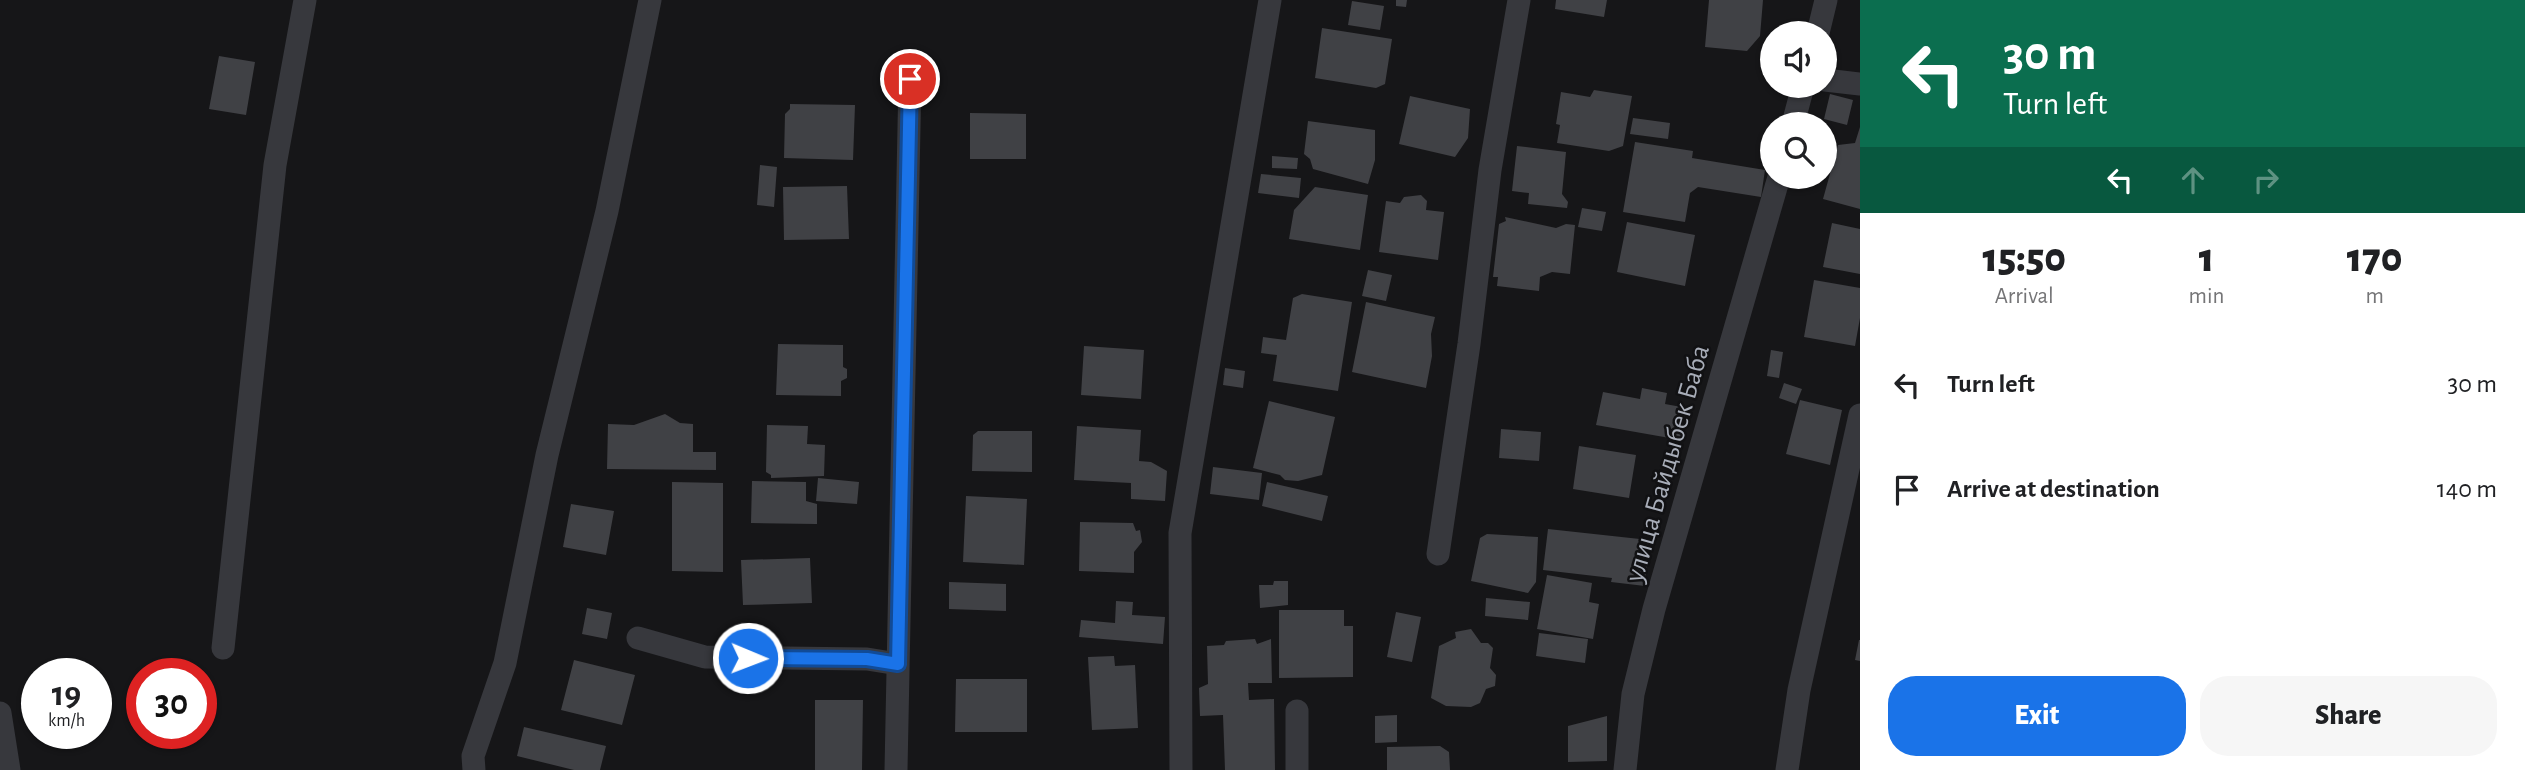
<!DOCTYPE html>
<meta charset="utf-8">
<style>
:root{--surface:#fff;--page:#f6f6f6;--text:#202124;--muted:#757577;--accent:#1a73e8}
body{margin:0;font-family:"Alegreya Sans",sans-serif;background:var(--page);color:var(--text);height:100vh;display:flex;flex-direction:column;font-size:26px;white-space:nowrap}
*{box-sizing:border-box;margin:0}
p{font-size:23px;color:var(--muted)}
.icon{flex:none;width:38px;height:38px;fill:none;stroke:currentColor;stroke-width:2;stroke-linecap:round;stroke-linejoin:round}
.map{position:relative;flex:1;overflow:hidden}
.panel{display:flex;flex-direction:column;background:var(--surface);width:665px}
.panel>*{flex:none}
.guide{background:#0b6e4f;color:#fff;overflow:hidden}
.controls{position:absolute;left:1760px;top:21px;display:grid;gap:14px}
.controls a{display:grid;place-items:center;width:77px;height:77px;border-radius:50%;background:var(--surface);box-shadow:0 2px 5px #0004;font-size:35px}
.speed{position:absolute;left:21px;top:658px;display:flex;gap:14px;font-size:35px;font-weight:700;text-align:center}
.speed>*{display:grid;place-content:center;width:91px;height:91px;border-radius:50%;background:var(--surface);box-shadow:0 2px 5px #0004;line-height:1}
.speed small{font-size:18px;font-weight:400}
.speed .limit{border:10px solid #d22;background:#fff;color:#111}
.pin{position:absolute;display:grid;place-items:center;width:60px;height:60px;color:#fff;margin:-30px;border:4px solid #fff;border-radius:50%;box-shadow:0 2px 7px #0007}
.me{position:absolute;width:77px;margin:-38px;rotate:91deg;stroke-linejoin:round;filter:drop-shadow(0 0 5px #0008)}
.turn{display:flex;align-items:center;gap:24px;height:147px;padding:0 28px;font-size:32px}
.turn .icon{width:91px;height:91px;stroke-width:2.5}
.turn b{display:block;font-size:49px;line-height:60px}
.lanes{display:flex;align-items:center;height:66px;padding:0 28px;background:#0003;justify-content:center;gap:35px;direction:ltr}
.lanes .off{opacity:.35}
.eta{display:flex;justify-content:space-evenly;align-items:center;height:119px;text-align:center}
.eta b{font-size:42px;font-weight:800;line-height:49px}
.cta{display:flex;gap:14px;margin-top:auto;padding:14px 28px}
.cta a{flex:1;height:80px;border-radius:28px;background:var(--accent);color:#fff;font-size:28px;font-weight:800;line-height:80px;text-align:center}
.cta a+a{background:var(--page);color:var(--text)}
ul{padding:0;list-style:none}
li{display:flex;align-items:center;gap:21px;height:105px;padding:0 28px}
li div{flex:1}
li b{display:block;font-size:26px}
li em{font-style:normal}
main{display:flex;flex:1;min-height:0}
.map>svg:first-child{display:block}
</style>
<main>
<div class="map">
<svg width="1860" height="770" viewBox="0 0 1860 770">
<rect width="100%" height="100%" fill="#161618"/>
<!-- building -->
<path fill="#404145" d="M1396 0H1407L1406 7 1396 6Z
M1556 0H1607L1604 17 1555 9Z
M1709 0H1763L1760 36 1747 51 1705 47Z
M1352 1 1384 6 1380 30 1348 25Z
M1322 28 1392 39 1385 84 1376 88 1315 78Z
M219 56 255 62 246 115 209 109Z
M1594 90 1632 96 1623 146 1609 151 1557 143 1560 125 1556 124 1561 92 1590 97Z
M1830 94 1853 100 1847 125 1824 119Z
M1410 96 1470 109 1468 138 1455 157 1399 144Z
M790 104 855 105 853 160 784 158 785 114 790 109Z
M970 113 1026 114V159H970Z
M1633 118 1670 123 1668 139 1630 134Z
M1308 121 1375 130V160L1368 184 1313 169 1310 159 1304 154Z
M1860 127V209L1823 199 1838 145 1855 143Z
M1635 142 1693 151 1692 158 1765 170 1761 197 1698 187 1690 193 1685 222 1623 212Z
M1825 142 1835 146 1830 163 1825 161Z
M1517 146 1566 152 1562 194 1568 202 1567 208 1528 204 1529 193 1512 191Z
M1272 156 1298 158 1297 169 1272 168Z
M760 165 777 167 774 207 757 205Z
M1261 174 1301 178 1299 198 1258 193Z
M847 186 849 239 784 240 783 187Z
M1315 187 1368 195 1360 250 1289 239 1294 210Z
M1421 195 1427 201 1426 210 1444 212 1438 260 1379 252 1386 201 1400 203 1404 197Z
M1582 208 1606 212 1602 231 1578 227Z
M1505 217 1556 228 1566 224 1575 225 1570 274 1552 272 1540 277 1539 291 1497 286 1498 277H1493L1499 224 1506 221Z
M1627 222 1695 235 1685 286 1617 272Z
M1832 223 1860 229V274L1823 267Z
M1368 270 1392 275 1386 301 1362 296Z
M1814 280 1860 288V318L1855 346 1804 337Z
M1302 294 1352 302 1338 391 1273 381 1277 355 1261 353 1263 337 1286 340 1293 298Z
M1366 302 1435 317 1431 334 1432 356 1426 388 1352 372Z
M778 344 843 345V367L847 369V378L841 381V396L776 395Z
M1084 346 1144 350 1141 399 1081 395Z
M1771 350 1783 352 1779 378 1767 376Z
M1225 368 1245 371 1243 388 1223 385Z
M1784 383 1802 389 1796 404 1779 398Z
M1642 388 1667 393 1665 404 1687 408 1681 440 1596 425 1603 392 1640 399Z
M1800 400 1842 410 1830 465 1786 454Z
M1269 401 1335 417 1322 475 1298 481 1285 480 1280 475 1253 468Z
M665 414 680 423 693 424V452H716V470L607 469 608 424 634 425Z
M767 425 808 426 807 444 825 445 824 476 771 478V475L766 472Z
M1077 426 1141 430 1139 461 1151 462 1167 471 1165 501 1131 499V483L1074 480Z
M1501 429 1541 432 1539 461 1499 458Z
M978 431H1032V472L972 471 973 435Z
M1579 446 1636 455 1629 498 1573 489Z
M1213 467 1262 473 1259 500 1210 494Z
M818 478 859 482 857 504 816 501Z
M752 481 806 482V501L817 504V524L751 523Z
M672 482 723 483V572L672 571Z
M1267 482 1328 496 1322 521 1262 506Z
M966 496 1027 499 1024 565 963 562Z
M571 504 614 511 606 555 563 547Z
M1080 522 1133 523 1136 531 1140 530 1142 542 1134 552V573L1079 571Z
M1548 529 1649 540 1645 586 1611 582 1612 578 1543 570Z
M1487 534 1538 537 1536 582 1528 593 1471 581 1480 538Z
M810 558 812 603 743 605 741 560Z
M1547 575 1592 583 1589 602 1599 604 1593 639 1537 629Z
M1274 581H1288V605L1260 608 1259 585H1273Z
M949 582 1006 584V611L949 609Z
M1486 598 1530 602 1528 620 1485 616Z
M1116 601 1133 602 1132 615 1165 617 1163 644 1079 637 1081 620 1115 623Z
M587 608 612 613 607 639 582 634Z
M1279 610H1344V626H1353V677L1279 678Z
M1396 612 1421 617 1412 662 1387 657Z
M1471 629 1481 643H1488L1493 648 1490 668 1496 675 1495 686 1486 689 1480 703 1471 707 1446 706 1431 698 1439 646 1456 638 1455 632Z
M1539 633 1588 639 1585 663 1536 656Z
M1255 639 1257 644 1271 639 1272 683H1248L1249 700 1274 699 1275 770H1225L1223 715 1200 716 1199 688 1208 684 1207 646 1224 645 1226 641Z
M1859 640H1860V661L1855 660Z
M1114 656 1115 666 1135 665 1138 728 1092 730 1088 657Z
M574 660 635 675 622 725 561 710Z
M956 679H1027V732H955Z
M815 700H863L862 770H815Z
M1397 715V742L1375 743V716Z
M1607 716V761L1568 762V726Z
M524 727 606 746 600 770H574L517 756Z
M1440 746 1449 752 1450 770H1387V747Z"/>
<g fill="none" stroke-linecap="round" stroke-linejoin="round">
<!-- minor -->
<path stroke="#37383d" stroke-width="23" d="M1818 33 1826 0
M1825 80 1860 84
M1793 124 1803 86
M1438 554 1469 344 1490 170 1519 0
M638 638 705 657 867 659 898 664
M223 648 275 165 305 0
M1297 711V770
M0 713 9 770
M474 770 473 756 505 663 547 455 607 211 650 0
M896 770 910 78
M1181 770 1180 533 1270 0
M1625 770 1633 694 1654 609 1779 177
M1787 770 1799 690 1860 415"/>
</g>
<g fill="none" stroke-linecap="round" stroke-linejoin="round">
<!-- route casing -->
<g stroke="#114b97" stroke-width="18">
<path id="route" d="M748 658 867 659 898 664 910 79"/>
</g>
<!-- route -->
<use href="#route" stroke="#1a73e8" stroke-width="12"/>
</g>
<g text-anchor="middle" stroke-width="5" stroke-linejoin="round" paint-order="stroke">
<!-- street labels -->
<g font-size="28" fill="#a8adb8" stroke="#111113">
<text transform="translate(1666 463) rotate(-74)" y="10">улица Байдыбек Баба</text>
</g>
</g>
</svg>
<div class="controls">
<a><svg class="icon" aria-label="sound" viewBox="0 0 24 24"><path d="M4 9h4l5-4v14l-5-4H4zM17 9q2 3 0 6"/></svg></a>
<a><svg class="icon" aria-label="search" viewBox="0 0 24 24"><circle cx="10" cy="10" r="6"/><path d="M15 15l6 6"/></svg></a>
</div>
<div class="speed"><div>19<small>km/h</small></div><div class="limit">30</div></div>
<div class="pin" style="left:910px;top:79px;background:#d93025"><svg class="icon" aria-label="arrive" viewBox="0 0 24 24"><path d="M6 21V4h12l-3 4 3 4H6"/></svg></div>
<svg class="me" style="left:748px;top:658px" viewBox="-20 -20 40 40"><circle r="17" fill="#1a73e8" stroke="#fff" stroke-width="3"/><path d="M0-11L8 9 0 5-8 9z" fill="#fff"/></svg>
</div>
<section class="panel">
<div class="guide">
<div class="turn"><svg class="icon" aria-label="left" viewBox="0 0 24 24"><path d="M17 20v-9H6M10 6l-5 5 5 5"/></svg><div><b>30 m</b>Turn left</div></div>
<div class="lanes"><svg class="icon" aria-label="left" viewBox="0 0 24 24"><path d="M17 20v-9H6M10 6l-5 5 5 5"/></svg><svg class="icon off" aria-label="ahead" viewBox="0 0 24 24"><path d="M12 20V5M6 11l6-6 6 6"/></svg><svg class="icon off" aria-label="right" viewBox="0 0 24 24"><path d="M7 20v-9h11M14 6l5 5-5 5"/></svg></div>
</div>
<div class="eta">
<div><b>15:50</b><p>Arrival</p></div>
<div><b>1</b><p>min</p></div>
<div><b>170</b><p>m</p></div>
</div>
<ul>
<li><svg class="icon" aria-label="left" viewBox="0 0 24 24"><path d="M17 20v-9H6M10 6l-5 5 5 5"/></svg><div><b>Turn left</b></div><em>30 m</em></li>
<li><svg class="icon" aria-label="arrive" viewBox="0 0 24 24"><path d="M6 21V4h12l-3 4 3 4H6"/></svg><div><b>Arrive at destination</b></div><em>140 m</em></li>
</ul>
<div class="cta"><a>Exit</a><a>Share</a></div>
</section>
</main>
